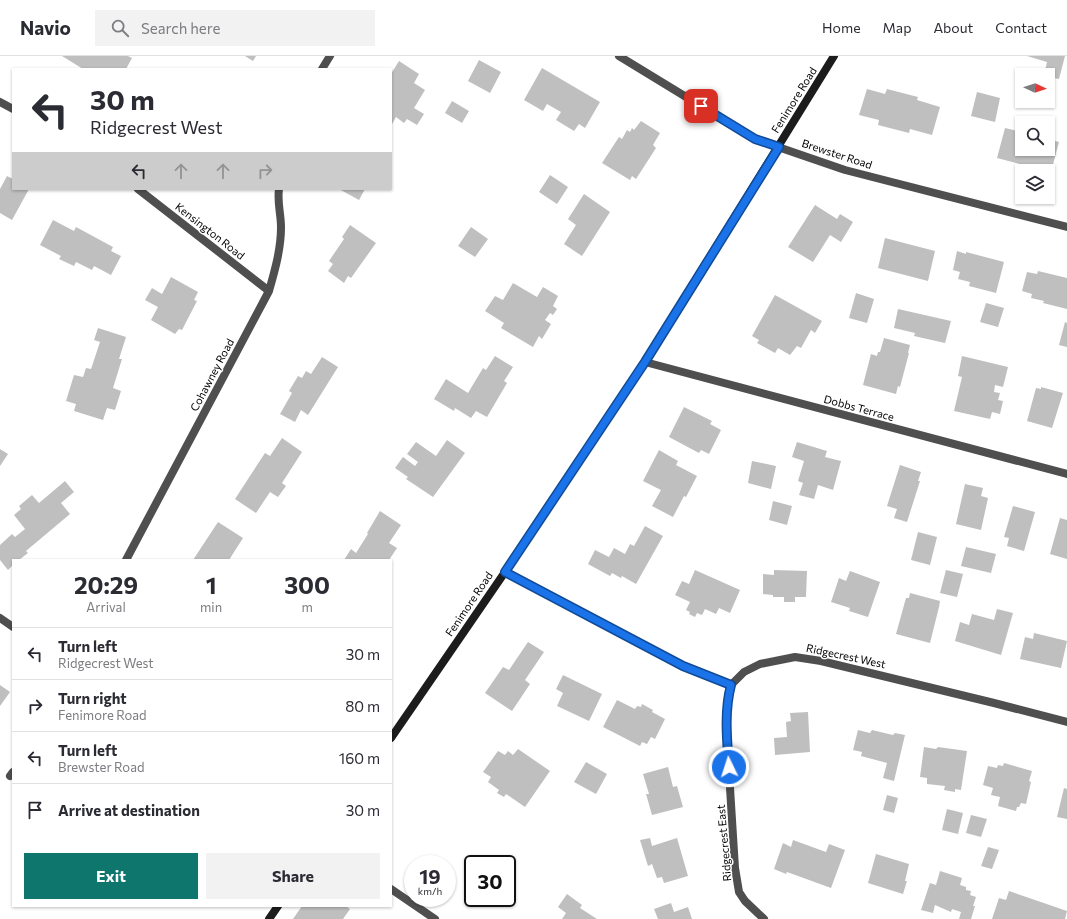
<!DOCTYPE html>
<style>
:root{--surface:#fff;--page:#f2f2f3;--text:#2b2b33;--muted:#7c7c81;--line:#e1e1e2;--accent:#0f766e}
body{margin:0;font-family:Commissioner,sans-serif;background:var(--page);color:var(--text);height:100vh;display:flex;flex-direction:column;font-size:15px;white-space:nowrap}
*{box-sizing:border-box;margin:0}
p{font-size:13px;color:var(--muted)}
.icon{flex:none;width:22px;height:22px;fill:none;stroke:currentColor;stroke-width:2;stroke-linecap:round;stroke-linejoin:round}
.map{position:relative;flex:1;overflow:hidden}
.side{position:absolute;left:12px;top:503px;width:380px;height:348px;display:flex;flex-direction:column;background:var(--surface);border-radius:0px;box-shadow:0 1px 3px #0004}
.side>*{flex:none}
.hud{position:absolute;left:12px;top:12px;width:380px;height:122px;border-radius:0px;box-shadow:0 1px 3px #0004;background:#fff;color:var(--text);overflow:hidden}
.needle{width:26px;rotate:93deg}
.fabs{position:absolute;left:1015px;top:12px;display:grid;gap:8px}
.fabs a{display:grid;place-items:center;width:40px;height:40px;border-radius:0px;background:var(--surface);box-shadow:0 1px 3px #0004;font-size:20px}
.speed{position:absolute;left:404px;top:799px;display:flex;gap:8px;font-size:20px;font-weight:700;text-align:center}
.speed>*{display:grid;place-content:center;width:52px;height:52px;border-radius:50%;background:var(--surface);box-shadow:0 1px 3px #0004;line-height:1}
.speed small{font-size:10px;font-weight:400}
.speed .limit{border:2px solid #111;border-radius:6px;background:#fff;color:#111}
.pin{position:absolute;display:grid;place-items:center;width:34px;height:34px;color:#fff;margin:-17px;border-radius:8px;box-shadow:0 2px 6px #0006}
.me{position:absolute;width:44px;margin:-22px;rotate:356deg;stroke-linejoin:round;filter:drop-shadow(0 0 3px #0008)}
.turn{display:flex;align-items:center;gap:14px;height:84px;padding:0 12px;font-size:18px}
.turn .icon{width:52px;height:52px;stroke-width:2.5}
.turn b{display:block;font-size:28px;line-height:34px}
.lanes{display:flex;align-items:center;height:38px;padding:0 12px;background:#0003;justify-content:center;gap:20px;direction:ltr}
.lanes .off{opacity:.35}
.eta{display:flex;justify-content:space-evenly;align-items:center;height:68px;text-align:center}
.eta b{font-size:24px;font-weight:700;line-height:28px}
.primary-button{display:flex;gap:8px;margin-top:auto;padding:8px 12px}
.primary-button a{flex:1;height:46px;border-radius:0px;background:var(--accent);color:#fff;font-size:16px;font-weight:700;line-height:46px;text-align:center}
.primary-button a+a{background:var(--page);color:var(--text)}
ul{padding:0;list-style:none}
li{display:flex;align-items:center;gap:12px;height:52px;padding:0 12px;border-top:1px solid var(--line)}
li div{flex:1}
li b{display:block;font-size:15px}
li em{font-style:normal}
header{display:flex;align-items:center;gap:24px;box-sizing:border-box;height:56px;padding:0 20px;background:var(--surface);border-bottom:1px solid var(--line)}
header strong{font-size:19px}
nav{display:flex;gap:22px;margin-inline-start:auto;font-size:14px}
.search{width:280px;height:36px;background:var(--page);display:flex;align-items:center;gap:10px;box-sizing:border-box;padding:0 14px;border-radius:0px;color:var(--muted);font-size:15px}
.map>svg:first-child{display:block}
</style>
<header>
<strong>Navio</strong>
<div class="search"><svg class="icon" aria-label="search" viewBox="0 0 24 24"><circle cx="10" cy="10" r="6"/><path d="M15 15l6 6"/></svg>Search here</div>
<nav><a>Home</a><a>Map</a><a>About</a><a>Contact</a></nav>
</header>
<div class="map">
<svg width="1067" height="863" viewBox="0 0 1067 863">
<rect width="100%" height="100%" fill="#fff"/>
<!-- building -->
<path fill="#bfbfbf" d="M62 0H128L132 2 126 13H83Z
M245 0H256L253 5Z
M1027 0H1065L1059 23 1048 21V19H1044L1047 6Z
M479 4 501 16 490 37 468 25Z
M399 5 419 18 414 27 425 34 414 52 424 58 417 69 407 63 404 67 396 61 391 70V18Z
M542 12 600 46 585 72 579 68 574 75 556 64 561 56 547 48 543 55 524 44Z
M867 33 885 38 887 33 918 41 917 44 940 51 932 79 910 73 909 77 878 69 879 64 859 59Z
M977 36 1000 42 995 66 971 60Z
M452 45 469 55 462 67 445 57Z
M641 65 660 77 653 89 656 92 636 123 632 120 630 124 602 107 619 81 622 83 627 74 630 76 632 72 634 74Z
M1005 72 1022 76V93H1048V83L1059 86 1051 116 997 102Z
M550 119 568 131 557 148 539 136Z
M7 120 13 123V133H29L12 164 0 157V133Z
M339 133H365L359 144Z
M584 138 610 156 582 200 564 188 576 169 568 163Z
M815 149 837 163 840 158 853 166 841 186 830 179 813 206 788 191Z
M53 164 74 175 76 171 113 191 111 195 121 200 111 219 94 210 92 214 76 206 74 210 59 203 61 200 40 189Z
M350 169 376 187 351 222 348 220 344 227 328 215 333 208 329 205 344 183 342 181Z
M471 171 488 183 475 201 458 190Z
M885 182 935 195 928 225 878 212Z
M957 195 966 198V196L1004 206 996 237 969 230 970 226 958 223 960 216 953 214Z
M1038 215 1067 222V253L1043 247 1044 245 1031 242 1032 238 1022 235 1027 216 1037 218Z
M171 221 198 236 194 244 197 245 182 274 179 273 175 278 151 264 158 251 145 244 152 232 162 238Z
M513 227 537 241 543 231 558 240 553 250 557 253 553 259 550 257 545 264 551 268 542 283 539 280 533 291 501 272 504 267 485 255 495 240 503 244Z
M856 237 874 243 867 267 849 262Z
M775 239 822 265 815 277 811 274 801 292 797 290 790 299 778 292 775 297 757 287 759 284 752 280Z
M986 247 1004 252 998 271 980 266Z
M898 253 951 265 945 287 914 280 915 277 894 272Z
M1065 266 1067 267V291L1059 289Z
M98 272 126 281 119 303H122L113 332 121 335 115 354 107 352 103 364 74 355 76 348 66 345 74 319 83 321 86 312 91 313 100 286 94 284Z
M884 282 910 289 908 297H909L900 331 898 330 896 338 863 329 871 298 877 300 878 296H880Z
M495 300 513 311 504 325 507 327 487 361 476 355 471 362 455 352 454 355 434 343 446 323 468 337 483 312 486 314Z
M962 300 1008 311 1003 331 995 329 994 336 1000 337 998 344 1003 345 1000 358 992 356 990 363 954 355 962 321 958 320Z
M322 301 338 311 308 359 301 354 295 366 280 358 292 337 289 335 298 320 302 322 306 315 311 318Z
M1041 331 1063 337 1052 372 1027 365 1036 332 1041 333Z
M684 351 712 365 710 368 721 374 709 398 701 394 699 397 669 381Z
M282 382 302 396 282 427 286 430 278 441 270 436 256 457 235 443 265 397 270 400Z
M447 384 465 397 433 441 406 423 408 421 395 412 403 401 415 410 418 406 407 398 416 386 436 400Z
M797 386 827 395 825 401 841 405 833 434 818 429 814 443 799 439 803 427 798 425 804 405 792 401Z
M0 393 8 398 0 410Z
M659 394 678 405 676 409 697 420 686 441 684 440 673 461 652 450 661 434 643 425Z
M752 405 776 410 771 433 748 427Z
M900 409 921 416 918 425H920L907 466 894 462 897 453 887 450Z
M65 425 74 436 61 447 70 458 26 495 28 497 19 504H13V509L8 514 0 504V489L12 478 15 481 25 473 14 459 21 453 19 450 32 439 39 447Z
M965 428 983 432 981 440 988 442 981 474 956 468Z
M773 445 792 450 787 469 769 464Z
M1013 450 1035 456 1024 495 1007 490 1009 482 1004 481Z
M380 455 401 469 389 487 397 492 389 504H344L351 493 356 497 368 478 367 477Z
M1060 462 1067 464V503L1050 498Z
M218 466 243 482 229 504H193Z
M645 470 663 480 636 528 622 520 621 522 612 517 610 520 588 508 595 494 609 501 614 492 625 498 630 488 634 490Z
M918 476 937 481 930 509 911 504Z
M966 491 996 498 991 517 961 510Z
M695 514 740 534 730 557 719 552 716 558 705 553 702 559 697 557 695 561 689 558 690 556 686 554 690 546 675 539 682 525 689 528Z
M774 514 807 515 806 541H795V546H784V541H773V539L763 538V518L774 519Z
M946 514 963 518 957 541 940 537Z
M850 515 880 526 868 561 849 555 850 552 831 546 839 522 846 525Z
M910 537 940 545 939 551 930 587 896 578 906 542H909Z
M997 553 1013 557 1001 599 955 585 960 566 969 569 972 558 994 564Z
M1034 577 1067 585 1061 612 1020 603 1025 581 1033 583Z
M528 586 544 596 525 624 530 628 512 655 485 637 503 611 509 614Z
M563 619 602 638 589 665 557 650 563 637 556 633Z
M0 629 10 636 0 650Z
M617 644 635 653 637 650 641 651 642 648 653 654 652 656 665 663 655 683 651 681 647 688 642 686 640 690 603 671Z
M808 656 810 696 775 699 774 682 787 681 786 666 791 665 790 657Z
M858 674 870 677 872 674 893 679 895 677 905 679 894 725 883 722 887 707 861 700 862 696 853 694Z
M924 691 936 693 938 691 967 695 961 734 955 733V736L944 734 945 730 927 728V722L920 721Z
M518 693 550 715 525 751 506 738 504 741 497 737 499 734 488 726 491 721 483 716 498 695 505 699 508 695 513 699Z
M586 706 607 718 596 738 574 726Z
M1004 707 1032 715 1029 725 1031 726 1026 748 1021 747 1019 751H1017L1016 755 998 750 1000 741 991 739 993 732 983 729 988 710 997 712 998 709 1003 710Z
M668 711 673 731 677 730 683 751 652 759 646 738H649L643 718Z
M1064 732 1067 733V763L1057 761Z
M887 739 898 742 894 757 883 754Z
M947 753 963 757 958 778 942 774Z
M971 759 987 763 981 781 966 777Z
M650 782 652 790 677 782 688 820 664 827 662 821 657 822 652 808 648 810 640 784Z
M793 784 826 796 829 788 845 794 831 832 787 816 786 818 774 813 783 787 791 791Z
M988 791 999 794 992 813 981 810Z
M876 798 909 808 905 825H907L903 838 868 827Z
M940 815 962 822 960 829 966 831V834L971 835 970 839 976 841 973 850H975L971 863H959L961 856 952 853 951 856 935 849 933 857 921 854 930 827 936 829Z
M1009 835 1067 855 1065 863H992L999 842 1006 844Z
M567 838 582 849 580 852 597 863H562L566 857 558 851Z
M671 847 674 856 688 851 692 863H658L654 853Z
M302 850H346L350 853 343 863H293Z"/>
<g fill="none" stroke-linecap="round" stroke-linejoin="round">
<!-- service -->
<path stroke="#4f4f4f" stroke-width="8" d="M391 833 435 863"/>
<!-- minor -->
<path stroke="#4f4f4f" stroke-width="8" d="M619 0 755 83 845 114 1067 171
M322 13 330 0
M0 46 13 53
M138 133 269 235
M645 306 1067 418
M126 504 269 235C275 214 281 193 281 171 281 158 277 146 279 133
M505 516 683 610 731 629
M0 562 13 571
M731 629 744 616 760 608 795 601 821 605 994 647 1067 666
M731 629 728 640 726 668 735 812 739 836 745 845 764 863
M10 720 13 716"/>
<!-- secondary -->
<path stroke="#1c1c1c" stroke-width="8" d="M391 682 505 516 645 306 834 0
M269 863 278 850"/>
</g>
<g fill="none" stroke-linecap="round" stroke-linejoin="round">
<!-- route casing -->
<g stroke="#114b97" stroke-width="10">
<path id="route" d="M701 50 755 83 779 91 645 306 505 516 683 610 731 629C724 656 727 684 729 711"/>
</g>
<!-- route -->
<use href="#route" stroke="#1a73e8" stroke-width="7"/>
</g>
<g text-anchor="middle" stroke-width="3" stroke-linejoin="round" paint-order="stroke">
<!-- street labels -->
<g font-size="11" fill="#000" stroke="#fff">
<text transform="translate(794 44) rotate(-58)" y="4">Fenimore Road</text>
<text transform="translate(837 98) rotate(18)" y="4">Brewster Road</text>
<text transform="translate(210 175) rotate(38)" y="4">Kensington Road</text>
<text transform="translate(212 319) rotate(-62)" y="4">Cohawney Road</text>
<text transform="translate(859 352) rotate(15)" y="4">Dobbs Terrace</text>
<text transform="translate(469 548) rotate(-56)" y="4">Fenimore Road</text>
<text transform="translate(846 600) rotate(12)" y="4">Ridgecrest West</text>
<text transform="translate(724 787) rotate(-95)" y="4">Ridgecrest East</text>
</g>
</g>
</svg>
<div class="fabs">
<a><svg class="needle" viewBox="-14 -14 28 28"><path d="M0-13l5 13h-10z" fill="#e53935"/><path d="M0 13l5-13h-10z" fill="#7c7c81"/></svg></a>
<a><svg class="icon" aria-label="search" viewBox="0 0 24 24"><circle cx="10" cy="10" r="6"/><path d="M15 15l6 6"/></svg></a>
<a><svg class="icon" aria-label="layers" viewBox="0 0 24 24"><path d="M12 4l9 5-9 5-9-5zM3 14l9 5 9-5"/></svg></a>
</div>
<div class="speed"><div>19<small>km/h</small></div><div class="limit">30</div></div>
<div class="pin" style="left:701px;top:50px;background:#d93025"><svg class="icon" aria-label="arrive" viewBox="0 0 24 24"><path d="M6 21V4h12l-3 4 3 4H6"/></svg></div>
<svg class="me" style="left:729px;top:711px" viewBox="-20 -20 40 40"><circle r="17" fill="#1a73e8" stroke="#fff" stroke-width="3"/><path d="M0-11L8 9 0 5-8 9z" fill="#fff"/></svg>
<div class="hud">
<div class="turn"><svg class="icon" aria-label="left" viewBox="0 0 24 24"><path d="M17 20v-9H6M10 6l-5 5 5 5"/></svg><div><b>30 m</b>Ridgecrest West</div></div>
<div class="lanes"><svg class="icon" aria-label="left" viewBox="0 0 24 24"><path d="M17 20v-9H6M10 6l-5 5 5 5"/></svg><svg class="icon off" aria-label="ahead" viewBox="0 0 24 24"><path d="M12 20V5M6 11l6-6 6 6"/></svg><svg class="icon off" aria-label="ahead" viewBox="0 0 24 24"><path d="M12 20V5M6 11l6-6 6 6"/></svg><svg class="icon off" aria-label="right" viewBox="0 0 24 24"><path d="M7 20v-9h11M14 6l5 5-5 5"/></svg></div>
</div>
<section class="side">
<div class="eta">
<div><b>20:29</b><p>Arrival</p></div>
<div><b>1</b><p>min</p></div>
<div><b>300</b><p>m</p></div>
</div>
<ul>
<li><svg class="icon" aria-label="left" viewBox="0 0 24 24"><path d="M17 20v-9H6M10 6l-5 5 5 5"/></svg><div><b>Turn left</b><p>Ridgecrest West</p></div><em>30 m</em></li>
<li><svg class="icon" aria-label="right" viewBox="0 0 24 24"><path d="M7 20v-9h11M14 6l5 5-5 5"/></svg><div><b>Turn right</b><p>Fenimore Road</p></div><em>80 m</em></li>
<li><svg class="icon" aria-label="left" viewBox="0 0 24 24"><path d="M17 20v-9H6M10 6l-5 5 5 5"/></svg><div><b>Turn left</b><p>Brewster Road</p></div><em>160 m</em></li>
<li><svg class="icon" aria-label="arrive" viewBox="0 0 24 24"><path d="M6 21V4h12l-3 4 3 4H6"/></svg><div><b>Arrive at destination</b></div><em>30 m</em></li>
</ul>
<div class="primary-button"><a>Exit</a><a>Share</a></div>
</section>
</div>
